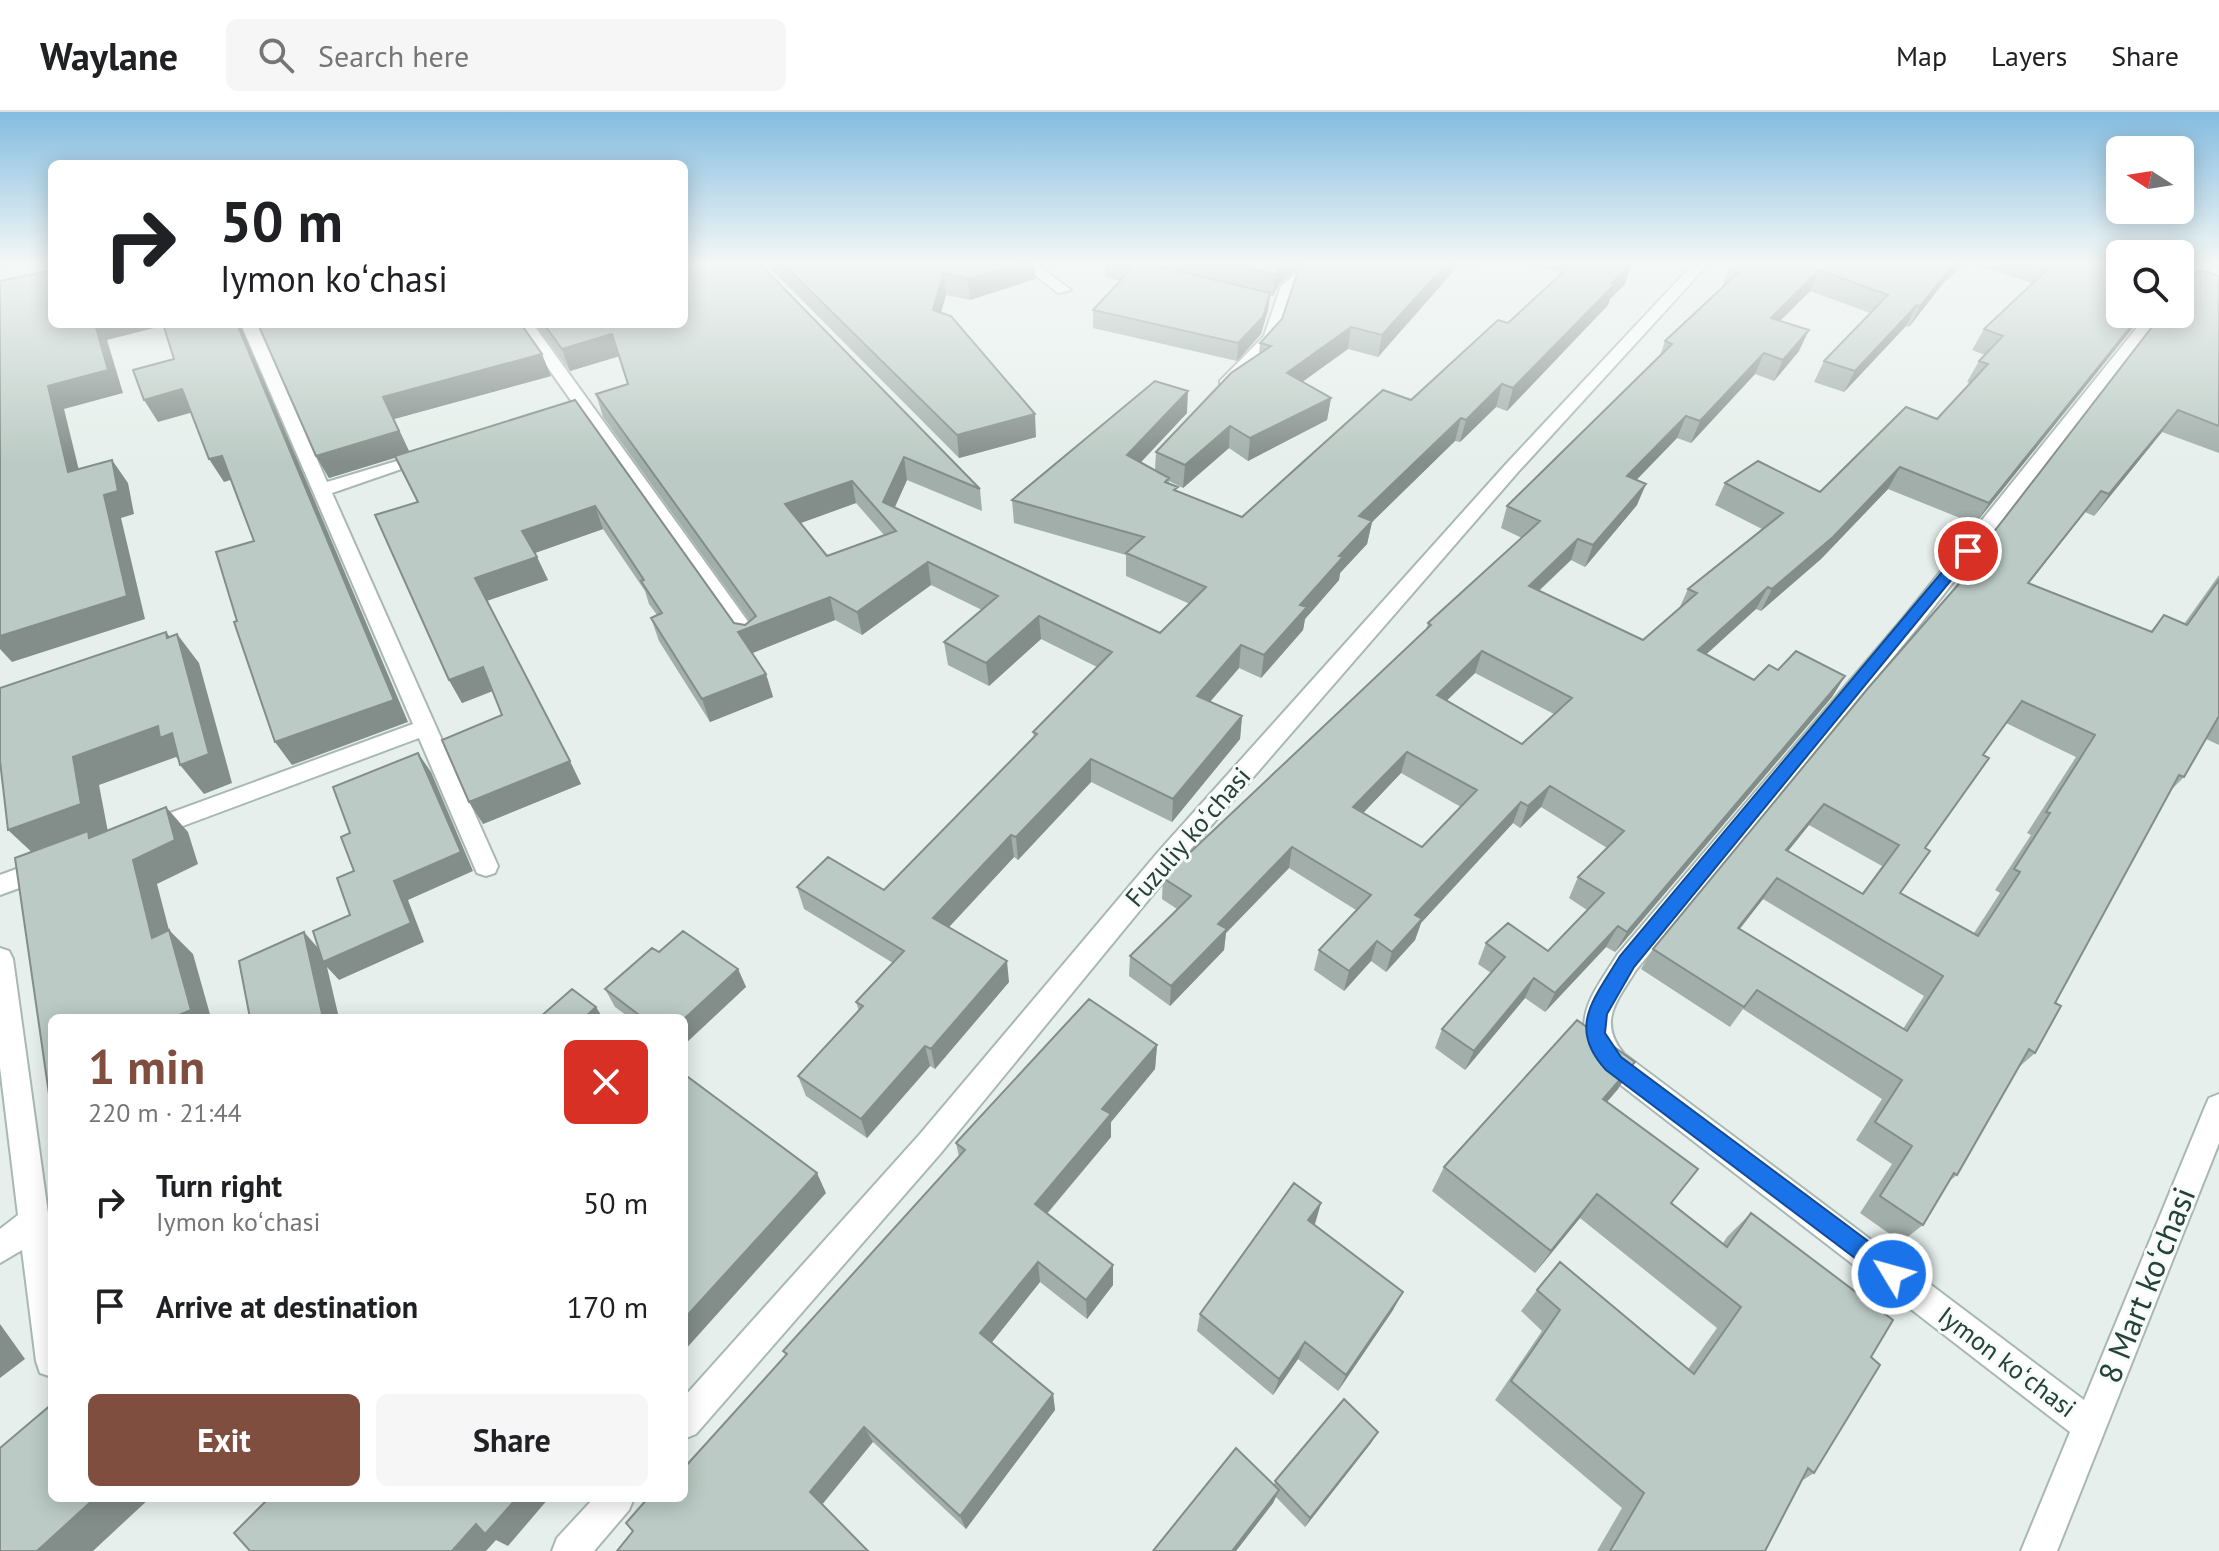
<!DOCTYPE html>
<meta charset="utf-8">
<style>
:root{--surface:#fff;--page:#f6f6f6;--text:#202124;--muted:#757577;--line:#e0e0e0;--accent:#7f4e3f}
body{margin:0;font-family:"PT Sans",sans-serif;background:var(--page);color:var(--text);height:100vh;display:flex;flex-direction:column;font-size:30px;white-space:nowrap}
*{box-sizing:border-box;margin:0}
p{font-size:26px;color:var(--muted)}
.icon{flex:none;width:44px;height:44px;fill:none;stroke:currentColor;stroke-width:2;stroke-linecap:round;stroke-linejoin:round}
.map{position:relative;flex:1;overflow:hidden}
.side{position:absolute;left:48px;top:902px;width:640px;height:488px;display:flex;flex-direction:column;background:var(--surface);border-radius:12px;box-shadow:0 4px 20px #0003}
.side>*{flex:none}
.guide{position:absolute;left:48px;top:48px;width:640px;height:168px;border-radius:12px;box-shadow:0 4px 20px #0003;background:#fff;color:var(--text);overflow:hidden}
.needle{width:52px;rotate:282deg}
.tools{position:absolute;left:2106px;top:24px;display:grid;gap:16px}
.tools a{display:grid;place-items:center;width:88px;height:88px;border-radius:12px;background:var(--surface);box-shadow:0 4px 20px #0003;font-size:40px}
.pin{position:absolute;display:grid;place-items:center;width:68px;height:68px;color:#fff;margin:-34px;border:4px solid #fff;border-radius:50%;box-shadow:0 2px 8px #0007}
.me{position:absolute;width:88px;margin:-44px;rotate:307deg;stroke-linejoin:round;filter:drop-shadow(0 0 6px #0008)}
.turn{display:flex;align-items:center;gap:28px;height:168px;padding:0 40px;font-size:36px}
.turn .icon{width:104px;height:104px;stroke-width:2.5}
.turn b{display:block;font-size:56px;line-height:68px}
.round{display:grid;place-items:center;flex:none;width:84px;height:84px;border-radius:12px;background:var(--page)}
.head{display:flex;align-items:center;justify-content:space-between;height:136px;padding:0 40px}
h1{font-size:48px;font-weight:700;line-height:60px;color:var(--accent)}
.action{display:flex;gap:16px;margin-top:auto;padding:16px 40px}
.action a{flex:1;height:92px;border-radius:12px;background:var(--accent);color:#fff;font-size:32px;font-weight:700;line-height:92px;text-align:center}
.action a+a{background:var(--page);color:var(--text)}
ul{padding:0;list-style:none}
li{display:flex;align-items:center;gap:24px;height:104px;padding:0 40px}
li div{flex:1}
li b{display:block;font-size:30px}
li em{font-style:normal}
header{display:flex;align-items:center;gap:48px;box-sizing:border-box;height:112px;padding:0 40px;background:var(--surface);border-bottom:2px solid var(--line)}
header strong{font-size:38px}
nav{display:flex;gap:44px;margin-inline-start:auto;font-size:28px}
.search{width:560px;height:72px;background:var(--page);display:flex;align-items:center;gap:20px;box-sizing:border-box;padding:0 28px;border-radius:12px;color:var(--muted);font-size:30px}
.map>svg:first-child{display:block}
</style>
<header>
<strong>Waylane</strong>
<div class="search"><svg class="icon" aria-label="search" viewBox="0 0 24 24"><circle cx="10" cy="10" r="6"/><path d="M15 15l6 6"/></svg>Search here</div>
<nav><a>Map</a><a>Layers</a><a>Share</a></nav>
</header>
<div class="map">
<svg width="2219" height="1439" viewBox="0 0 2219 1439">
<rect width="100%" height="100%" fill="#e6efeb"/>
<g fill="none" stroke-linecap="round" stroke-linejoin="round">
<!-- minor casing -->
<g stroke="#a8b8b2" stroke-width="4">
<path id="minor" d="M0 150H10L0 154Z
M1018 150H1034L1071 178 1058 181Z
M1310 150H1325L1293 179 1279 225 1232 277H1220V269L1264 224 1281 174Z
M1695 150H1710L1518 360 1177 753 940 1042 696 1322 684 1327V1285L920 1022 1159 739 1506 352Z
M2202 150 2215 152 2180 179V167Z
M2148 202H2164L1918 515 1636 858C1617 889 1597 909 1624 942L2084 1288 2205 995 2209 986 2219 982V1031L2057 1439H2021L2070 1320 1604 960C1566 912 1590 886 1618 842L1904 505Z
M241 212H257L327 370 430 339 439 344 332 381 498 754 495 761 486 764 477 761 419 626 156 724H140L136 718 140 712 413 612Z
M517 212H533L757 522 760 527 757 532H743Z
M46 746 55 749 58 756 55 763 0 783V763Z
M0 836 9 839 13 847 52 1130V1265L40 1261 36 1249 22 1138 0 1151V1117L18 1103 0 955Z
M594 1386H634L629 1398 594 1439H552L557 1426Z"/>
</g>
<!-- minor -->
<use href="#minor" fill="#fff" fill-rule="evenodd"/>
</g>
<!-- wall -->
<path fill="#a1aea9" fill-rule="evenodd" d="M764 150H1035V167L970 188 946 183 941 201 1036 325 959 346Z
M1105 150H1306L1279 172 1273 184H1270L1268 198 1261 222 1237 249 1093 216V198L1121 169 1105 165Z
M1309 150H1480L1474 155 1461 151 1378 245 1348 237 1302 270 1331 286 1327 308 1248 349 1229 336 1183 376 1169 369V371L1177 380 1242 405 1411 288 1508 211 1562 161 1522 150H1636L1630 156 1625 172 1610 187 1608 193 1507 299 1496 295 1460 330 1455 329 1372 410 1367 432 1340 461 1339 468 1305 507 1303 518 1261 566 1239 556 1210 590 1242 604 1240 627 1172 710 1091 670 1018 748 1014 745 949 815 1009 870 935 957 930 954 867 1026 806 984 798 964 859 899 856 890 893 851 804 797 797 775 884 778 1034 626 1033 620 1097 555 1041 527 989 574 948 553 944 530 982 498 931 473 862 523 835 508 752 541 766 562 773 585 710 610 659 529 651 506 657 503 649 492 645 479 603 417 535 441 548 468 487 489 581 672 483 712 502 603 493 579 462 591 449 568 418 390 395 346 329 366 316 344 258 212 551 264 394 307 409 340 575 288 734 511 745 513 750 509 603 305 596 282 628 272 619 244 570 259 535 212H684L980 377 982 399 907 368 895 395 1160 521 1190 492 1126 464V443L1014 411 1012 388 1187 301 1141 350 1155 358 1156 340 1259 242 1260 231 1282 207ZM856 391 884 423 827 444 800 411Z
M1736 150H2120V202L1975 412 1888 377 1821 447 1761 499 1756 497 1706 542 1754 568 1778 558 1845 564 1832 585 1615 840 1606 835 1545 900 1525 886 1465 958 1435 936 1442 917 1491 861 1478 852 1486 831 1548 839 1587 798 1569 786 1578 765 1607 736 1541 695 1520 716 1513 711 1421 811 1415 828 1386 860 1371 849 1344 879 1314 858 1319 838 1356 798 1289 756 1226 821 1224 838 1170 894 1129 864 1130 844 1177 797 1162 787 1163 766 1426 518 1428 511 1522 426 1501 416 1507 394 1660 244 1665 229 1722 176 1729 157ZM1968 150 2032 171 1984 217 1972 238 1985 243 1979 249 1967 270 1970 271 1937 307 1820 380 1725 371 1715 393 1762 417 1688 477 1679 497 1643 528 1539 479 1571 448 1585 455 1637 393 1636 368 1677 326 1691 331 1755 262 1774 269 1799 239 1780 209 1810 179 1870 201 1824 249 1814 270 1844 280 1906 214 1909 215 1945 169ZM1475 561 1554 602 1522 632 1447 588ZM1401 661 1461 695 1422 735 1363 701Z
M2180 150H2184L2181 153 2194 162 2219 164V341L2162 320 2094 404 2085 400 2029 471 2150 520 2164 503 2184 512 2219 463V633L2206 627 2184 665 2170 679 2055 891 2035 941 2019 955 1957 1063 1948 1070 1923 1113 1901 1130 1860 1101 1892 1052 1856 1028 1882 987 1743 897 1730 915 1641 857 1653 837 1959 471 1990 425 2180 202ZM2006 611 2076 645 2027 721 2031 723 1995 778 2000 781 1974 821 1900 781 1925 736 1983 643ZM1809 713 1882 754 1862 781 1788 739ZM1763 787 1924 884 1903 917 1740 817Z
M659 840 738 857 746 875 684 906H630L615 895 605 877Z
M1157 933 1155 957 1111 1010V1025L1047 1102 1113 1153V1173L1087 1207 1040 1170 992 1230 1053 1282 1055 1298 966 1417 873 1330 684 1386 786 1243 783 1239 959 1045 956 1031Z
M1635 950 1618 977 1607 990 1671 1091 1723 1131 1727 1125 1751 1101 1871 1245 1814 1361 1803 1368 1765 1439H1597L1622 1396 1495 1288 1542 1219 1521 1199 1537 1178 1688 1257 1717 1216 1580 1106 1535 1161 1432 1079 1444 1055Z
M1314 1112 1393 1198 1338 1279 1298 1247 1273 1283 1197 1219 1200 1202Z
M1371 1331 1305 1415 1276 1385 1273 1391 1236 1439H1153L1274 1373 1275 1369Z"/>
<!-- shaded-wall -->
<path fill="#838d89" d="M1023 150H1035V167L970 188 968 167Z
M1282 150H1306L1279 172 1273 184 1275 163Z
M1448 150H1461L1378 245 1382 223Z
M1624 150H1636L1630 156 1625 172 1610 187 1608 193 1507 299 1513 276 1612 171Z
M1955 150H1968L1945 169 1909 215 1920 194Z
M1819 158 1810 179 1762 227 1771 206Z
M943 161 946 183 935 220 933 198Z
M1270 181 1268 198 1261 222 1237 249 1238 231Z
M1917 193 1906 214 1844 280 1855 259Z
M2141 202H2144L1975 412 1989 391Z
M95 212H157L158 215 107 228 123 281 64 297 85 383 68 360 48 274Z
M237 212H240L408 610 292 653 275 630Z
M1351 215 1348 237 1284 283 1287 261Z
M1809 218 1799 239 1774 269 1783 248Z
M612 222 620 244 570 259 562 237Z
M1764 241 1755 262 1691 331 1700 309Z
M542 242 551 264 394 307 410 341 329 366 316 344 383 285Z
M1502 272 1496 295 1460 330 1466 308Z
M182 277 197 299 158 310 144 288Z
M1188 279 1187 301 1127 365V343Z
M1331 286 1327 308 1248 349 1250 326Z
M2178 298 2162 320 2094 404 2109 382Z
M1035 302 1036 325 959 346 957 323Z
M1686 304 1677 326 1619 386 1627 364Z
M1461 306 1455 329 1372 410 1367 432 1340 461 1339 468 1305 507 1303 518 1261 566 1264 543 1300 493 1339 444 1359 404Z
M1230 314 1229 336 1183 376 1185 353Z
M222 344 237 366 224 370 209 347Z
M904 345 907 368 888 410 883 390Z
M112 348 128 371 134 402 121 406 145 507 12 550 0 537V524Z
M1900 355 1888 377 1821 447 1761 499 1772 477Z
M852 369 856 391 790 415 785 392Z
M1646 372 1637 393 1585 455 1593 433Z
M2101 379 2085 400 2012 493 2028 471Z
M595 394 603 417 532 442 522 419Z
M1578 427 1571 448 1521 495 1529 474Z
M537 445 548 468 486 489 475 466Z
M928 450 931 473 862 523 857 500Z
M1768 475 1756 497 1687 560 1698 538Z
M830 485 835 508 745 544 738 520Z
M1039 504 1041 527 989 574 986 551Z
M166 520 183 542 177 522 199 551 232 671 204 682 180 653 182 652 176 645 99 673 108 720 38 746 8 718 73 645 167 526Z
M1241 533 1239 556 1195 607 1197 584Z
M1482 539 1475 561 1431 604 1437 583Z
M483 555 495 578 462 591 449 568Z
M766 562 773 585 710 610 702 587Z
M1845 564 1832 585 1615 840 1627 820Z
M1242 604 1240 627 1172 710 1173 687Z
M1407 640 1401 661 1348 717 1353 695Z
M418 641 431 660 473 759 408 788 424 830 339 868 327 855 339 906H323L304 820 325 844 394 769Z
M1091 647V670L1018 748 1016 725Z
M570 649 581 672 483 712 469 690Z
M1550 674 1541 695 1520 716 1528 694Z
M1521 690 1513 711 1421 811 1415 828 1386 860 1392 840 1415 803Z
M1824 692 1809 713 1772 759 1786 738Z
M166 695 188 720 198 752 157 772 177 849 152 826 133 748Z
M1011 723 1014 745 937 828 933 806Z
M1292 735 1289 756 1226 821 1224 838 1170 894 1171 874 1218 812Z
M1777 766 1763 787 1724 836 1738 816Z
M1618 814 1606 835 1545 900 1555 881Z
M169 818 193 842 211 906H172Z
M1377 829 1371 849 1344 879 1349 859Z
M1007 849 1009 870 935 957 931 937Z
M738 857 746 875 684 933V907Z
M1534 866 1525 886 1465 958 1474 939Z
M596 895 603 906H584Z
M1157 933 1155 957 1111 1010V1025L1037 1113 1035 1092 1102 997Z
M925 934 930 954 867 1026 861 1007Z
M1635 950 1618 977 1587 1013 1603 987Z
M817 1061 826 1081 684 1239V1207Z
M1597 1082 1580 1106 1535 1161 1551 1139Z
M1321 1091 1315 1112 1302 1128 1308 1108Z
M1038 1150 1040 1170 985 1239 980 1221Z
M1113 1153V1173L1087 1207 1086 1188Z
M1403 1180 1393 1198 1338 1279 1346 1263Z
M0 1212 25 1247 0 1266Z
M1305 1230 1298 1247 1273 1283 1279 1267Z
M1053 1282 1055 1298 966 1417 960 1404Z
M864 1315 873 1330 821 1394 810 1380Z
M1378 1320 1371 1331 1305 1415 1310 1406Z
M1279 1378 1273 1391 1236 1439H1232Z
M95 1386H150L93 1439H37Z
M517 1386H549L508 1434 496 1428 486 1439H452L476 1412Z"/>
<!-- building -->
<path fill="#bbcac4" stroke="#838d89" stroke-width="2" fill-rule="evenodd" d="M684 150H758L980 377 904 345 883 390 1160 521 1206 475 1126 441 1144 425 1012 388 1155 269 1188 279 1127 343 1169 366 1165 370 1178 375 1174 378 1242 405 1383 278 1411 288 1498 208 1508 211 1574 150H1632L1612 171 1615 172 1513 276 1502 272 1466 308 1461 306 1359 404 1372 409 1339 444 1343 445 1300 493 1307 495 1264 543 1241 533 1197 584 1242 604 1173 687 1091 647 1016 725 1011 723 933 806 1007 849 931 937 925 934 861 1007 798 964 863 894 856 890 904 839 797 775 828 745 884 778 1037 622 1033 620 1112 540 1039 504 986 551 944 530 998 484 928 450 857 500 830 485 738 520 766 562 702 587 651 506 662 501 641 469 644 468 595 394 522 419 537 445 475 466 570 649 469 690 442 628 502 603 483 555 449 568 375 403 418 390 395 344 575 288 734 511 745 513 756 504 596 282 628 272 612 222 562 237 544 212H684ZM852 369 896 419 827 444 785 392Z
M781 150H1023L968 167 943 161 933 198 951 204 1035 302 957 323Z
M1114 150H1140L1270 181 1263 205 1238 231 1093 198 1134 154Z
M1218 150H1282L1275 163Z
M1309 150H1448L1382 223 1351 215 1287 261 1331 286 1250 326 1230 314 1185 353 1156 340 1231 261 1271 234 1260 231 1282 207 1298 159Z
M1736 150H1955L1920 194 1917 193 1855 259 1824 249 1888 183 1819 158 1771 206 1809 218 1783 248 1764 241 1700 309 1686 304 1627 364 1646 372 1593 433 1578 427 1529 474 1643 528 1697 481 1688 477 1783 401 1725 371 1758 349 1820 380 1906 295 1937 307 1988 252 1979 249 2003 224 1984 217 2052 153 2041 150H2120V202H2141L1989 391 1900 355 1833 425 1772 477 1768 475 1698 538 1754 568 1769 553 1778 558 1796 539 1845 564 1627 820 1618 814 1555 881 1534 866 1474 939 1442 917 1505 845 1486 831 1508 811 1548 839 1604 781 1578 765 1624 719 1550 674 1528 694 1521 690 1415 803 1422 807 1392 840 1377 829 1349 859 1319 838 1371 783 1292 735 1218 812 1227 817 1171 874 1130 844 1191 784 1163 766 1431 513 1428 511 1540 409 1507 394 1672 232 1665 229 1739 160 1729 157ZM1482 539 1572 586 1522 632 1437 583ZM1407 640 1477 678 1422 735 1353 695Z
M2180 152 2191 156 2194 162 2200 158 2219 164V314L2178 298 2109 382 2101 379 2028 471 2152 520 2164 503 2187 513 2219 468V604L2184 665 2179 663 2055 891 2061 894 2035 941 2029 937 1957 1063 1954 1061 1923 1113 1880 1084 1912 1034 1875 1010 1902 968 1757 878 1744 895 1653 837 1869 575 1977 451 1973 449 1990 425 2162 202H2180ZM2022 589 2095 623 2046 700 2050 701 2014 757 2020 760 1978 824 1900 781 1930 739 1925 736 1989 646 1983 643ZM1824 692 1899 733 1863 782 1786 738ZM1777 766 1943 864 1907 919 1738 816Z
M52 158V212H95L108 258 48 274 68 360 112 348 118 379 104 383 127 484 0 524V169Z
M163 212H237L394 588 275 630 234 510 237 509 216 440 254 429 222 344 209 347 182 277 144 288 133 258 174 247Z
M258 212H521L542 242 383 285 399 319 316 344Z
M166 520 167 526 177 522 209 642 180 653 172 621 160 626 158 614 73 645 81 692 8 718 0 649V576Z
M418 641 461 740 394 769 411 811 323 850 313 819 350 803 337 766 354 759 341 725 350 721 333 675Z
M166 695 175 728 133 748 152 826 169 818 191 898 172 906H52V1029L50 989 15 746 88 719 89 726Z
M683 819 738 857 684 907V906H643L605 877 652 836 659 840Z
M304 820 323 906H250L239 849Z
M572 877 596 895 584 906H539Z
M1089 887 1157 933 1102 997 1111 1002 1035 1092 1113 1153 1086 1188 1038 1150 980 1221 1053 1282 960 1404 864 1315 810 1380 868 1439H617L633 1419 626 1411 648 1386H684V1356L787 1242 783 1239 965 1038 956 1031Z
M1577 908 1635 950 1603 987 1698 1057 1671 1091 1727 1135 1751 1101 1893 1208 1871 1245 1880 1253 1814 1361 1808 1356 1765 1439H1610L1644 1381 1511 1269 1560 1198 1537 1178 1560 1150 1694 1262 1741 1195 1597 1082 1551 1139 1444 1055Z
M684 962 817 1061 684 1207Z
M1294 1071 1321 1091 1308 1108 1403 1180 1346 1263 1305 1230 1279 1267 1200 1202Z
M1344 1287 1378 1320 1310 1406 1275 1369Z
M52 1292V1386H95L37 1439H0V1336Z
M1236 1336 1279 1378 1232 1439H1153Z
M269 1386H517L485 1422 476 1412 452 1439H250L234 1421Z"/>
<!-- sky -->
<linearGradient id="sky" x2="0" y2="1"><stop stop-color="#84bce0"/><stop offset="0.43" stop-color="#f4f8f6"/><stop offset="1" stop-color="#f4f8f6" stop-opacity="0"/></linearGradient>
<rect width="2219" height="351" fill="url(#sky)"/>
<!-- route -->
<path fill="#1a73e8" stroke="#114b97" stroke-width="2" d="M1963 435 1975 439 1634 855 1607 902 1605 921 1621 945 1900 1153 1904 1162 1900 1170 1892 1174 1606 958C1566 915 1595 886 1620 844Z"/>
<g text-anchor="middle" stroke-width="6" stroke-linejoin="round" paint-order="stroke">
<!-- street labels -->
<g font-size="26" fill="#24423a" stroke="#f7fbf9">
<text transform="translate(1188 725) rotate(-49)" y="9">Fuzuliy koʻchasi</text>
<text transform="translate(2007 1250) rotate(37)" y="9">Iymon koʻchasi</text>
</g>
<!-- near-street labels -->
<g font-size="32" fill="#24423a" stroke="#f7fbf9">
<text transform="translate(2147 1173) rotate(-68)" y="11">8 Mart koʻchasi</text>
</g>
</g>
</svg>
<div class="tools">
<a><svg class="needle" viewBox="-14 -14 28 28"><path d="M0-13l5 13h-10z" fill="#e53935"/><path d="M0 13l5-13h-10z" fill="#757577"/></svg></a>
<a><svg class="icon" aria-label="search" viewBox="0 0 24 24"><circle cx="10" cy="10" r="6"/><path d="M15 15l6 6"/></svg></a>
</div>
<div class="pin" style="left:1968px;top:439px;background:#d93025"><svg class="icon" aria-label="arrive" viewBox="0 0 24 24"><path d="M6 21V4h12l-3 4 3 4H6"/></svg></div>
<svg class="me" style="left:1892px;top:1162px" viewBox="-20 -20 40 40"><circle r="17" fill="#1a73e8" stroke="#fff" stroke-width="3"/><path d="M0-11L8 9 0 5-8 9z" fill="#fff"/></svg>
<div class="guide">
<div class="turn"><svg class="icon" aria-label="right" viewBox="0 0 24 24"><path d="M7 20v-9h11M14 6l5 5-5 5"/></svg><div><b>50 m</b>Iymon koʻchasi</div></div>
</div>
<section class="side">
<div class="head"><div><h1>1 min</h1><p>220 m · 21:44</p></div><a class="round" style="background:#d93025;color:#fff"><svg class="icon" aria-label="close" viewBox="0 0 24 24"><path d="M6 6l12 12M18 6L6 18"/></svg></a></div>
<ul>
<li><svg class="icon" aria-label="right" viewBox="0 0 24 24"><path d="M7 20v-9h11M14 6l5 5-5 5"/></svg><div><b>Turn right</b><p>Iymon koʻchasi</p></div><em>50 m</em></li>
<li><svg class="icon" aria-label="arrive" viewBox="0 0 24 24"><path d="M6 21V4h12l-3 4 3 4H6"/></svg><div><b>Arrive at destination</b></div><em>170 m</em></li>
</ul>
<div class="action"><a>Exit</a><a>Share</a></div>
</section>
</div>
